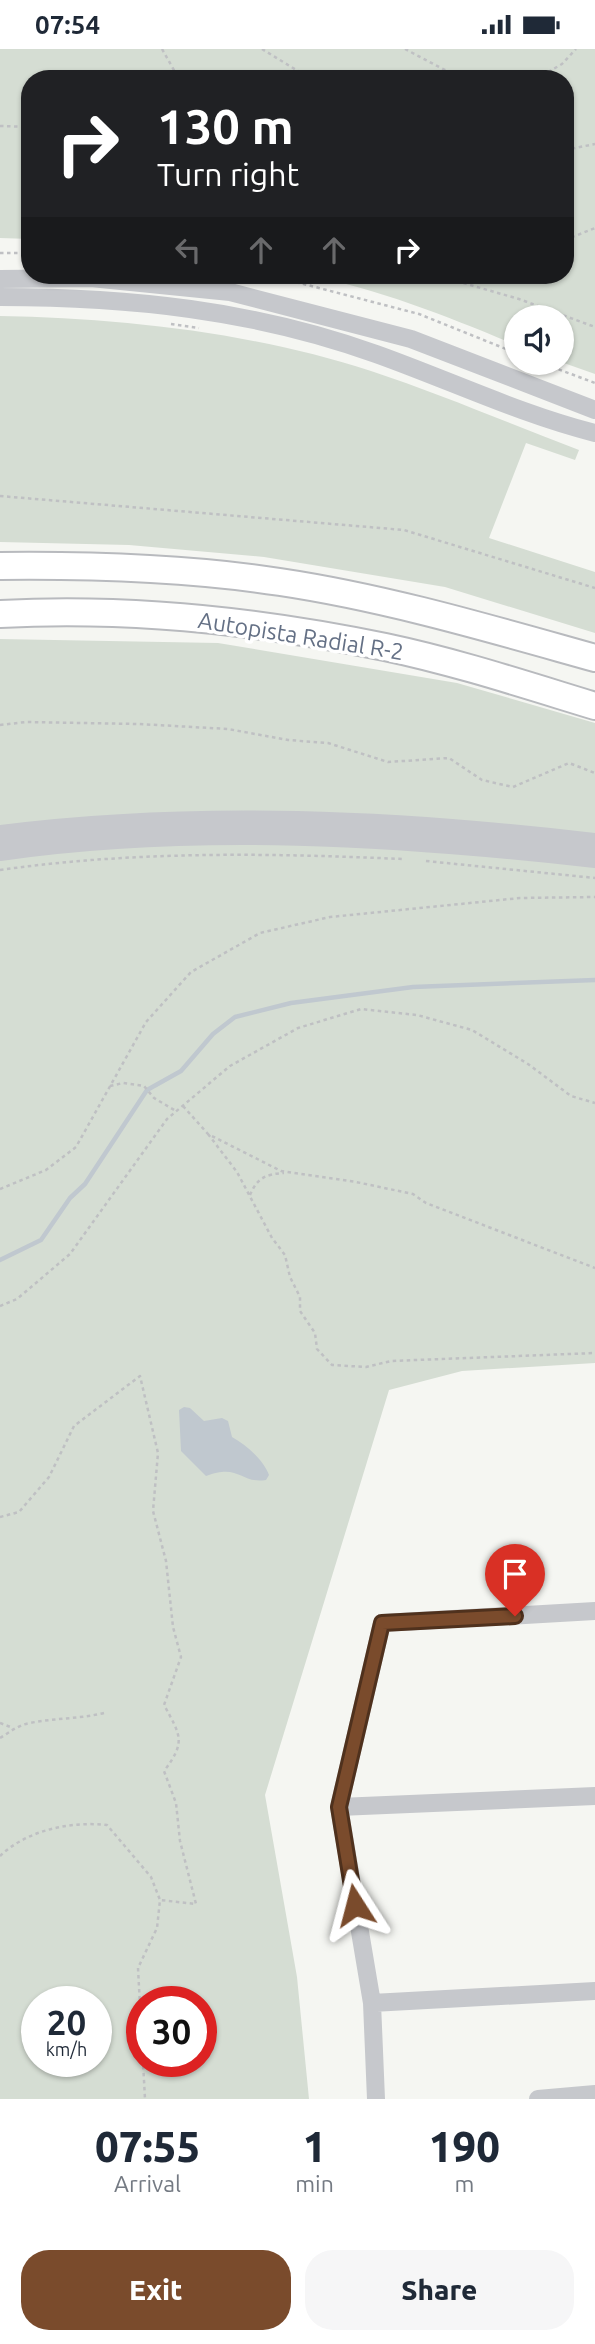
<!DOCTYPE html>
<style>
:root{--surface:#fff;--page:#f6f6f7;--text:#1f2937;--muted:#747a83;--accent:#7a4b2c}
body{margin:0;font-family:Ubuntu,sans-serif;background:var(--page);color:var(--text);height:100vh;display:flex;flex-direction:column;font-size:26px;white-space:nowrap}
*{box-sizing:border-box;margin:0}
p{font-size:23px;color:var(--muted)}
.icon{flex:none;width:38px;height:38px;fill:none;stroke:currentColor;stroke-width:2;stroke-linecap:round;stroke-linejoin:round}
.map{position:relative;height:2050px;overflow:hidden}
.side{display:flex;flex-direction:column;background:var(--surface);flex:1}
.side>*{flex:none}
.hud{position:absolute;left:21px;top:21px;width:553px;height:214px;border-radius:28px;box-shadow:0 2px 5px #0004;background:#202124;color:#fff;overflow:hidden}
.fabs{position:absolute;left:504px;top:256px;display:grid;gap:14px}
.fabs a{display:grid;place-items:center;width:70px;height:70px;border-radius:50%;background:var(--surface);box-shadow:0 2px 5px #0004;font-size:35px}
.speed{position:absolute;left:21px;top:1937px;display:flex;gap:14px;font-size:35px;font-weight:700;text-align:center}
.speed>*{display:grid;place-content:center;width:91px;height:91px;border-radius:50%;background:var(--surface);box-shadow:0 2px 5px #0004;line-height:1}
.speed small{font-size:18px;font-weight:400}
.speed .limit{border:10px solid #d22;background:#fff;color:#111}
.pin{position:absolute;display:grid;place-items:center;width:60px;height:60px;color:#fff;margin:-72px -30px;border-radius:50% 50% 50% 0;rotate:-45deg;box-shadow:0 0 7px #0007}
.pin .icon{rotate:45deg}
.me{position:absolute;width:77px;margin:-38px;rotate:351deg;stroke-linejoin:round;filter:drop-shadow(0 0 5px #0008)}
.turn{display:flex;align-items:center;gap:24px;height:147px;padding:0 21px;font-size:32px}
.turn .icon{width:91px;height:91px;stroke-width:2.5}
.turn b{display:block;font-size:49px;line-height:60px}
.lanes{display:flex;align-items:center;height:66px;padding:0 21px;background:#0003;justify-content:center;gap:35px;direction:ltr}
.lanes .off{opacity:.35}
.eta{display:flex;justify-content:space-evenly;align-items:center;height:119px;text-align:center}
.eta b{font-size:42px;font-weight:800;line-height:49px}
.button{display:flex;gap:14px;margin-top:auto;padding:14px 21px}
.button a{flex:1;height:80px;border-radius:28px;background:var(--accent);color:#fff;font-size:28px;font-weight:800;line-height:80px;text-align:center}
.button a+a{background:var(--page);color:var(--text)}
.status{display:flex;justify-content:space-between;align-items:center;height:49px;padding:0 35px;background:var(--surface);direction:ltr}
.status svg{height:19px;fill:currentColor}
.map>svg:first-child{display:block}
</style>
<div class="status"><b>07:54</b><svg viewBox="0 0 49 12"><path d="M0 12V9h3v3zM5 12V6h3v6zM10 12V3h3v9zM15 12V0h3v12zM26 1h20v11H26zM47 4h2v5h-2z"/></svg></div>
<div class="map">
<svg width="595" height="2050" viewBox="0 0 595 2050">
<rect width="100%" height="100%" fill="#f5f6f2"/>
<!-- green -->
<path fill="#d5ddd3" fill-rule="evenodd" d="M0 0H595V325L561 313 562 268H516V296C449 268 379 240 307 226H565V30H30V190L0 189Z
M0 267C122 269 255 284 371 322 441 345 510 375 579 401L575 411 526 394 489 489 595 523V584L445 538 264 508 129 496 0 493Z
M0 590 218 594 457 634 595 674V1314L462 1322 389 1341 265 1746 297 1928 309 2050H0ZM37 1953H96V2012H37ZM142 1953H201V2012H142Z"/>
<!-- water -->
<path fill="#c0c8cf" d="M184 1358 190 1359 204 1372 222 1369 228 1372 232 1388C246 1396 263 1410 269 1426L266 1431C240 1435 240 1414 206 1427L181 1402 179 1361Z"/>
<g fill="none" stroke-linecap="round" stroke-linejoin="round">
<!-- stream -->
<path stroke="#c0c8cf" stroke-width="4.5" d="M0 1211 41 1191 70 1149 85 1135 147 1041 181 1022 213 985 235 968 291 954 413 938 595 931"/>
<!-- highway casing -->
<g stroke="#b8babe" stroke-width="30">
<path id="highway" d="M0 517C93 516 188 519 280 533 387 549 491 580 595 609
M0 565C129 558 259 572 385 598 456 613 526 636 595 657"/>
</g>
<!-- path -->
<path stroke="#bfc0c3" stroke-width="2.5" stroke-dasharray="3.5 3.5" stroke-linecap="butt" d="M162 0 179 30
M262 0 311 30
M405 0 462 30
M536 30 562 15 576 0
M0 77 30 78
M565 101 595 95
M565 191 595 179
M0 204H30
M269 226 419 265 516 304
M452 226 463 234 519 250 595 278
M171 275 199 279
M539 313 595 334
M0 447 404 481 595 539
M0 676 26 673 139 675 228 680 288 691 328 694 388 713 449 709 482 731 513 738 569 714 595 724
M426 812 595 829
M0 821C133 802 268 804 402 810
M110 1037 123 1034 144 1037 154 1049 176 1062
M183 1057 208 1085 281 1122 356 1133 413 1145 426 1154 595 1219
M208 1085 237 1123 272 1189 285 1206 290 1228 300 1248V1262L315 1284 317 1300 332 1316 366 1318 391 1312 595 1304
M0 1140 46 1121 76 1098 146 973 191 923 260 884 330 868 520 849 595 848
M250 1146C257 1129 266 1125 284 1124
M0 1257 17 1250 70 1205 167 1070 230 1017 298 979 361 960 417 966 472 981 528 1015 571 1047 595 1054
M0 1468 19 1463 49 1428 74 1377 140 1327 158 1404 153 1462 166 1512 173 1578 181 1608 164 1656C181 1687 186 1693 164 1722L176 1754 180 1792 196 1855 160 1851
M0 1674 13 1679
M0 1689C10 1683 18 1676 30 1674 55 1669 79 1670 104 1664
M0 1807C27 1781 71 1772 107 1776L151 1828 160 1851 157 1879 138 1919 145 2050"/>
<!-- minor -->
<path stroke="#c6c8cc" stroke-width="18" d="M0 230 91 229 230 243 411 290 595 361
M0 248C128 248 254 261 376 305 449 331 520 365 595 384
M0 785C198 760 397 770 595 793
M0 803C197 775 398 788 595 810
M339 1758 595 1747
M372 1954 595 1942
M376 2050 372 1954 339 1758 382 1574 595 1562
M538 2050 595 2045"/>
<!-- highway -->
<use href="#highway" stroke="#fff" stroke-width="26"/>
</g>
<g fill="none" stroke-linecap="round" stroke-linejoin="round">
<!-- route casing -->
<g stroke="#4f311d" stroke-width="18">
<path id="route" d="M355 1856 339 1758 382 1574 515 1567"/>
</g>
<!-- route -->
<use href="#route" stroke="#7a4b2c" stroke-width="12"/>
</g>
<g text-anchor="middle" stroke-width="7" stroke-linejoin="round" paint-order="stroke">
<!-- street labels -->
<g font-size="23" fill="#647085" stroke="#fff">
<text transform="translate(301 587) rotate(9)" y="8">Autopista Radial R-2</text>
</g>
</g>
</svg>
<div class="fabs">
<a><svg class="icon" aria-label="sound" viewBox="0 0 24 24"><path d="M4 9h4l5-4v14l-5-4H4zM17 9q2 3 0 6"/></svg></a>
</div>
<div class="speed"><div>20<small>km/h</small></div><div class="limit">30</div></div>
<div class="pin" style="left:515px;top:1567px;background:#d93025"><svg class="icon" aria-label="arrive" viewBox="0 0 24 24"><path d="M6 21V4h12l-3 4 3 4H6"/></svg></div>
<svg class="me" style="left:355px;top:1856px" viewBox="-20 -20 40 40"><path d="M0-17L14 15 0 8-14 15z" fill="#7a4b2c" stroke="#fff" stroke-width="4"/></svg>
<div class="hud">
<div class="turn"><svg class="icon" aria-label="right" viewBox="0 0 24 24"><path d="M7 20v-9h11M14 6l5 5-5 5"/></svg><div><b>130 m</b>Turn right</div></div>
<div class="lanes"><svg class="icon off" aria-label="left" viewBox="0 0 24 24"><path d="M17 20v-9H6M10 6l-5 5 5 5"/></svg><svg class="icon off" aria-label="ahead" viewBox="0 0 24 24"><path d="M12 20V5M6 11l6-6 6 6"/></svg><svg class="icon off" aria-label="ahead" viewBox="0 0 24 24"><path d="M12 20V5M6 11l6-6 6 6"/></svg><svg class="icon" aria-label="right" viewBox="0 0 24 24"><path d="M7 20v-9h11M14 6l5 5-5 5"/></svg></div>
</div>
</div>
<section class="side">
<div class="eta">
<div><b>07:55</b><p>Arrival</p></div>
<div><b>1</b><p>min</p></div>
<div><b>190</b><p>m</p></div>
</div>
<div class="button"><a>Exit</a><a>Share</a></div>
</section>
